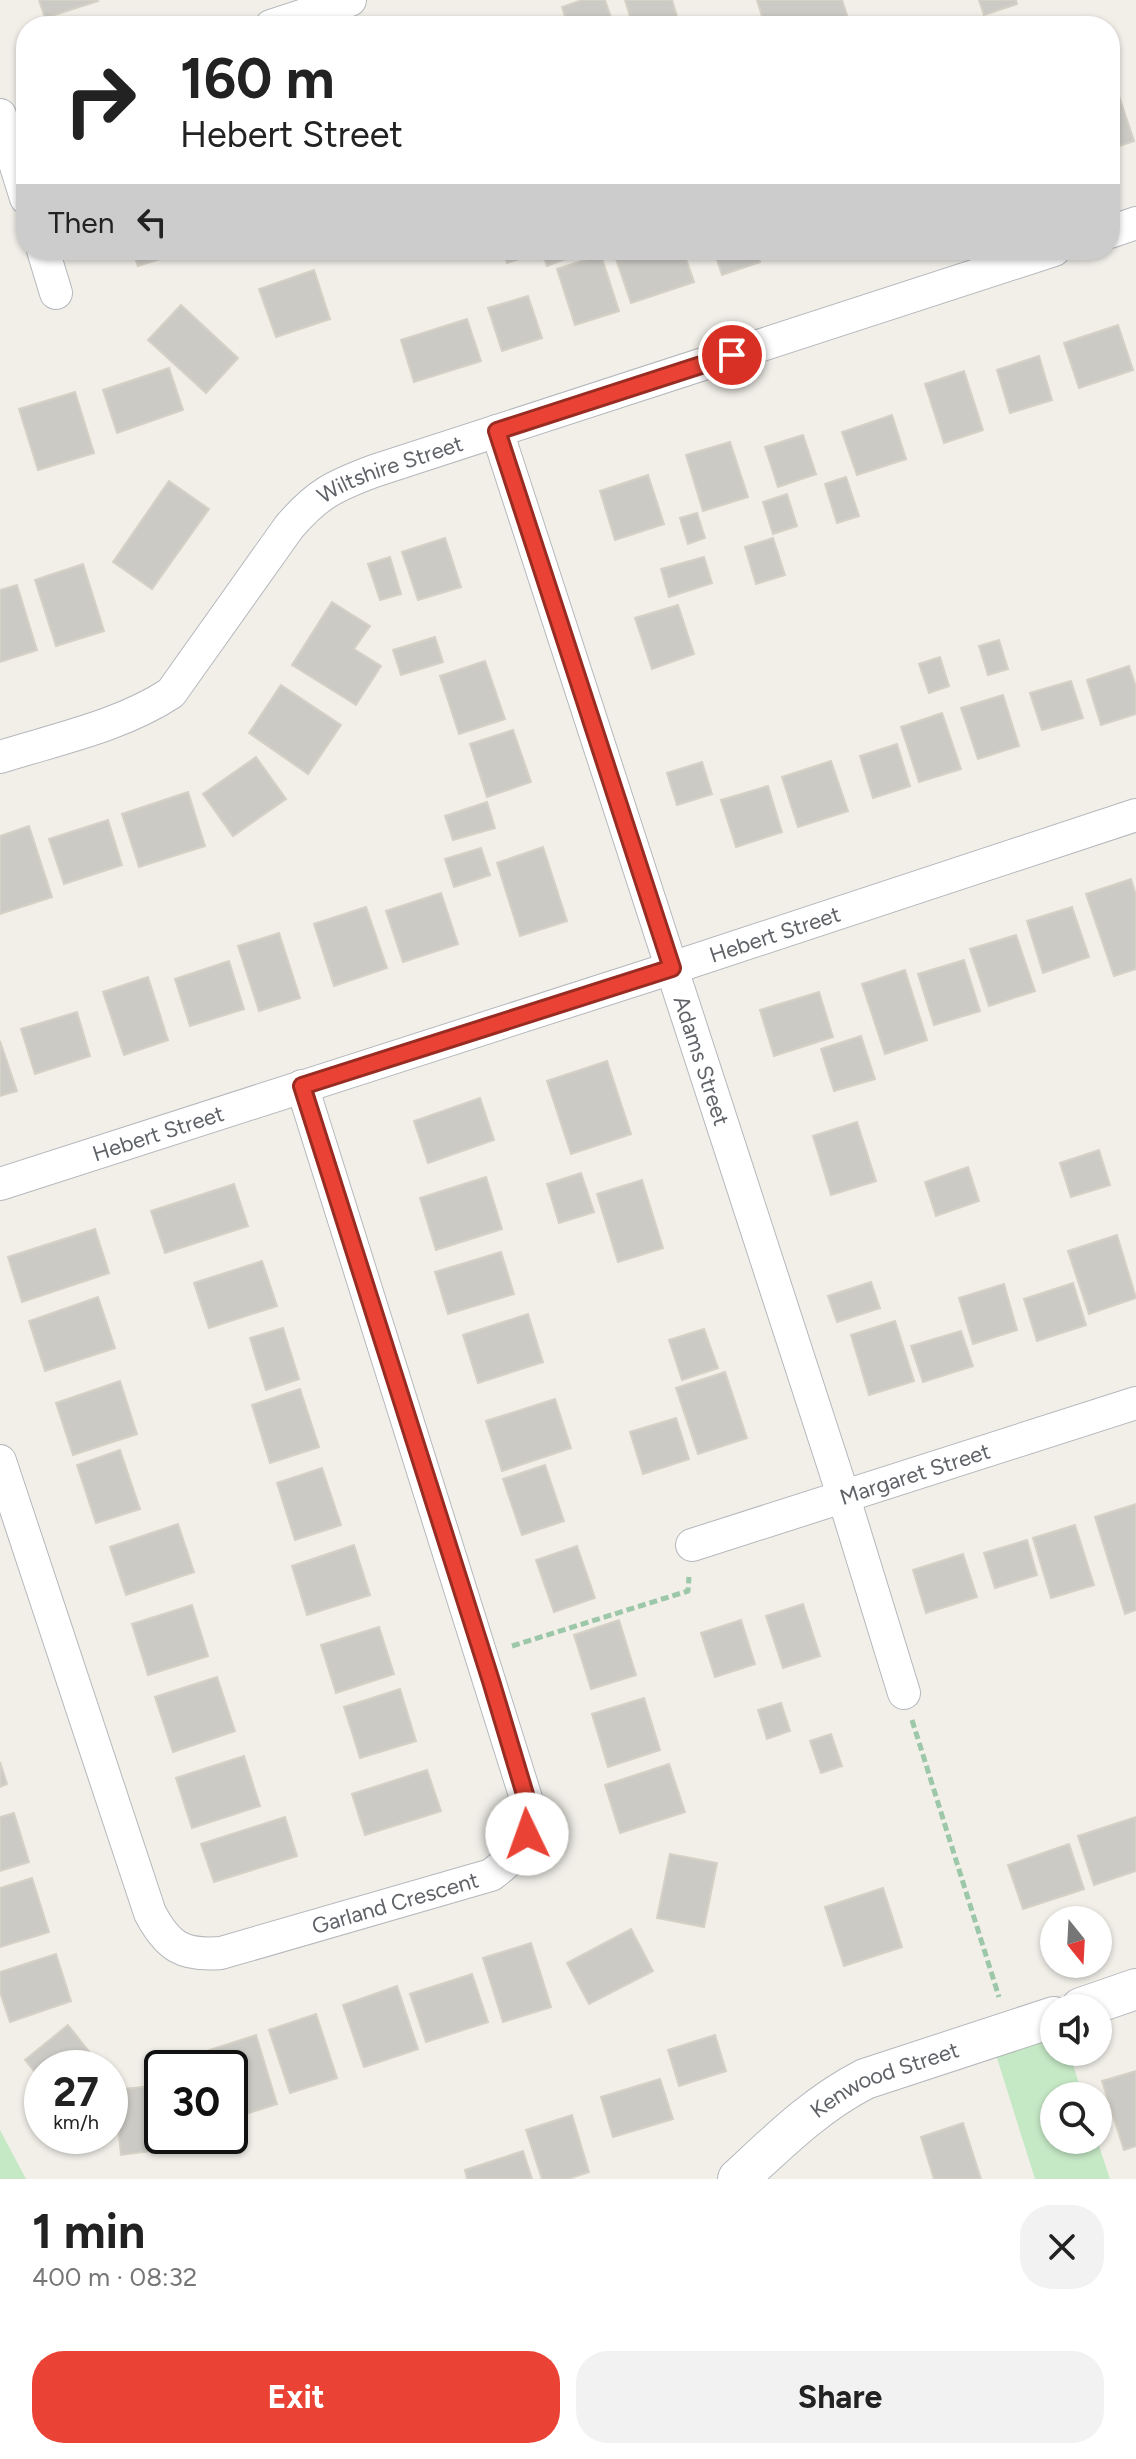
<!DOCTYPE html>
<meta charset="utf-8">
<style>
:root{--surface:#fff;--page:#f2f2f2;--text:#222;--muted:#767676;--accent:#ea4335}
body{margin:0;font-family:Figtree,sans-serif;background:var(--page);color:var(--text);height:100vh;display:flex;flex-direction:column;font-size:30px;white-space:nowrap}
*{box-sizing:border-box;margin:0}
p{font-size:26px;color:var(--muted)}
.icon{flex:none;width:44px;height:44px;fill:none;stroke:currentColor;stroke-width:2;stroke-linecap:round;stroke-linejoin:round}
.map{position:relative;height:2179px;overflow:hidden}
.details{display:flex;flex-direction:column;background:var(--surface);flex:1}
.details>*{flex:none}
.banner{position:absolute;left:16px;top:16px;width:1104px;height:244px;border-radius:32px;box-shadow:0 2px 6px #0004;background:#fff;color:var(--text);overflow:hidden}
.needle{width:52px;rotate:162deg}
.controls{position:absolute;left:1040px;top:1906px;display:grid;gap:16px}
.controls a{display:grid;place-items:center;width:72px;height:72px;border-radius:50%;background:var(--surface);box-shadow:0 2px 6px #0004;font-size:40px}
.speed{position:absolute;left:24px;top:2050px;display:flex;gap:16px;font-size:40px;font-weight:700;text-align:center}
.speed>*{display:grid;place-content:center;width:104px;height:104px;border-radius:50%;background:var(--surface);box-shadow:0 2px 6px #0004;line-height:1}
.speed small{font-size:20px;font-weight:400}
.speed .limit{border:4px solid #111;border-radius:12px;background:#fff;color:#111}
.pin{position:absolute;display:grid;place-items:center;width:68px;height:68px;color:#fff;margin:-34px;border:4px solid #fff;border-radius:50%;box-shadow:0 2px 8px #0007}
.me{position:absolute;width:88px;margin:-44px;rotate:357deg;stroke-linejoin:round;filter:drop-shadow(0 0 6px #0008)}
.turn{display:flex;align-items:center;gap:28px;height:168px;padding:0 32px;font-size:36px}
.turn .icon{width:104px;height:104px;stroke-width:2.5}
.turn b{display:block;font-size:56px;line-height:68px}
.then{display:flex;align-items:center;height:76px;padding:0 32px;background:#0003;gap:16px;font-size:30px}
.round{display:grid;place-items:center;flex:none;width:84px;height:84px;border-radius:32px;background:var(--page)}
.head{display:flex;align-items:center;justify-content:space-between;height:136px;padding:0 32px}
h1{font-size:48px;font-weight:700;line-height:60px}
.action{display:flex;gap:16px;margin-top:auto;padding:16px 32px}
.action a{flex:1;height:92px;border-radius:32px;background:var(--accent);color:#fff;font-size:32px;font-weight:700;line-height:92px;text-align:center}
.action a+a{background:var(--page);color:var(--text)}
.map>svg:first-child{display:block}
</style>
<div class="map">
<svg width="1136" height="2179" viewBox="0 0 1136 2179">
<rect width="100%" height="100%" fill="#f1efe8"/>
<!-- green -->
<path fill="#c5e8c5" d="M1054 2021V2052H1069L1083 2096H1054V2140H1097L1110 2179H1035L992 2042Z
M0 2130 26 2179H0Z"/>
<!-- building -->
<path fill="#cccac5" stroke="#d6d1c6" stroke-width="2" d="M39 0H97L98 1 45 18Z
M582 0H605L614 26H568L562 7Z
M625 0H672L680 26H633Z
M757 0H842L850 24 765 26Z
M979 0H1016L1017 4 984 15Z
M517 17 520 26H490Z
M1115 84 1134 141 1110 149V85Z
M132 250H188L138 266Z
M503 250H533L535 254 507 263Z
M541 250H569L571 257 547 266Z
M613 250H683L694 282 631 303Z
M714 250H757L760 262 722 275Z
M601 255 619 311 575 325 557 269Z
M314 270 330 319 276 337 259 289Z
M528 296 542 338 502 351 488 308Z
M181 305 238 358 206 393 148 340Z
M467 319 481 361 414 382 401 340Z
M1118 325 1133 370 1079 388 1064 343Z
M1039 356 1052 400 1010 413 997 370Z
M169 368 183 410 117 433 103 390Z
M964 371 983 430 944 443 925 384Z
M75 392 94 453 38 470 19 409Z
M892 415 906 459 857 475 842 432Z
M803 435 816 474 778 487 765 447Z
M730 442 748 497 703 511 686 455Z
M648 475 664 524 615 540 600 491Z
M846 477 859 516 837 523 825 484Z
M169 481 209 509 152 589 113 562Z
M787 494 797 526 773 534 763 502Z
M697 513 705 538 688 544 680 518Z
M445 538 461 587 418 600 402 552Z
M773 538 785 575 756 584 745 547Z
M390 557 401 594 380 600 368 564Z
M704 557 712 583 669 597 661 569Z
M83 564 104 631 56 646 35 580Z
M17 585 37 650 0 662V590Z
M332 602 370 626 354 649 381 666 356 705 292 665Z
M678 605 694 654 652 669 635 618Z
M435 637 443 662 401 675 393 650Z
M999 640 1008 669 988 675 979 646Z
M940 657 949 686 929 693 919 664Z
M485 661 505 719 459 734 440 676Z
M1129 666 1136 687V714L1101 725 1087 680Z
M1071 681 1083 718 1042 730 1030 693Z
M281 685 341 725 308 774 249 733Z
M1003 695 1019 746 978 759 961 708Z
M942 713 961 769 919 782 901 727Z
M513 730 531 782 487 797 470 744Z
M897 744 910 786 873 798 860 756Z
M256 757 286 799 233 836 203 794Z
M831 761 848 811 798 827 782 777Z
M702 762 712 794 677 805 667 773Z
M768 786 782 832 736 847 721 800Z
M188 792 205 846 139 867 122 814Z
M487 802 495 828 453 840 445 816Z
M108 820 122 865 64 884 49 839Z
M29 826 52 897 0 914V836Z
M543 847 567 921 520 936 497 863Z
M481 848 490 875 454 887 445 859Z
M1131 879 1136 895V969L1114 976 1086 894Z
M441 893 458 944 403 962 386 911Z
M366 907 387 968 334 986 314 924Z
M1072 907 1089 957 1043 973 1027 921Z
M279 933 300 998 259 1011 238 946Z
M1016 935 1035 991 989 1006 970 949Z
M964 960 980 1011 934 1025 918 974Z
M229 961 244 1009 190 1026 175 979Z
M905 970 927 1040 885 1054 862 984Z
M148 977 168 1040 124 1055 103 992Z
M819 992 833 1037 774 1056 760 1010Z
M77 1012 90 1056 35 1074 21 1029Z
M861 1036 875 1079 834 1091 821 1049Z
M0 1041 17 1091 0 1096Z
M607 1061 631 1134 571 1154 547 1081Z
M480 1098 494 1140 428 1163 414 1121Z
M857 1122 876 1181 831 1195 813 1136Z
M1099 1150 1110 1185 1071 1197 1060 1163Z
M968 1167 979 1201 936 1216 925 1182Z
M581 1173 594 1212 559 1223 547 1184Z
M486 1177 502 1229 436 1250 420 1198Z
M642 1180 663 1248 618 1262 597 1194Z
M234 1184 248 1226 165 1253 151 1211Z
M95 1229 109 1273 22 1302 8 1257Z
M1117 1235 1136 1298 1089 1314 1068 1251Z
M501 1252 514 1294 448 1314 435 1272Z
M262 1261 277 1306 209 1328 194 1283Z
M871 1282 880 1308 837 1322 828 1296Z
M1073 1283 1086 1325 1037 1341 1024 1299Z
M1004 1284 1017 1330 973 1344 959 1298Z
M98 1297 115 1348 45 1371 29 1321Z
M528 1314 543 1362 478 1383 463 1335Z
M895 1321 914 1381 869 1395 851 1335Z
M283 1328 299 1379 266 1390 250 1338Z
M704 1329 718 1368 682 1380 669 1340Z
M961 1331 973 1366 923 1382 911 1346Z
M725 1372 747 1438 698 1454 676 1388Z
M120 1381 137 1434 73 1455 56 1403Z
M300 1389 319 1447 270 1463 252 1405Z
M555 1399 571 1448 502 1471 486 1421Z
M676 1418 689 1459 643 1474 630 1432Z
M120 1450 140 1509 96 1523 77 1465Z
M545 1465 564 1521 522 1535 503 1479Z
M322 1468 341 1525 295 1540 277 1483Z
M1136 1504V1610L1125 1614 1095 1517Z
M178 1524 194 1572 126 1595 110 1547Z
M1075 1525 1094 1585 1051 1598 1033 1538Z
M1027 1540 1037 1575 995 1588 984 1553Z
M354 1545 370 1595 307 1615 292 1566Z
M577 1546 595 1598 554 1612 536 1560Z
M963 1554 977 1597 926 1613 913 1570Z
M803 1604 820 1656 783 1668 766 1616Z
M192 1605 208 1656 148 1675 132 1624Z
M619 1620 636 1675 591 1689 574 1635Z
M741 1620 755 1664 715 1677 701 1633Z
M379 1627 394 1674 336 1693 321 1645Z
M217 1677 235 1731 173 1752 155 1697Z
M400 1689 416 1741 360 1758 344 1707Z
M644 1698 660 1750 608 1767 592 1714Z
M781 1703 790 1731 767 1739 758 1710Z
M831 1734 842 1766 821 1773 810 1741Z
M244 1756 260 1806 192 1828 176 1778Z
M0 1762 7 1784 0 1787Z
M669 1764 685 1812 620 1833 605 1785Z
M427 1770 441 1811 365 1835 352 1794Z
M14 1813 29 1862 0 1871V1817Z
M285 1817 297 1856 214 1882 201 1844Z
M1136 1817V1871L1094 1885 1078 1836Z
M1069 1844 1084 1889 1023 1909 1008 1865Z
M670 1854 717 1863 704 1927 657 1918Z
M32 1878 49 1932 0 1947V1888Z
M883 1888 902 1947 844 1966 825 1907Z
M631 1929 653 1971 589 2004 567 1963Z
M531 1943 551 2007 503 2022 483 1958Z
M56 1954 71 2001 10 2022 0 1992V1972Z
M472 1974 488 2022 426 2042 410 1994Z
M397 1986 418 2049 364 2067 343 2005Z
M316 2014 337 2078 290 2093 269 2030Z
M68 2025 102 2068H42V2081L25 2060Z
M256 2035 277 2104 230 2119V2068H212L207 2051Z
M715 2035 726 2071 679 2086 668 2050Z
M1136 2071V2146L1124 2150 1102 2081Z
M660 2079 673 2119 613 2137 601 2097Z
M161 2085 162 2136H167L168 2149 121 2155 114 2090Z
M572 2115 589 2172 568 2179H542L526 2130Z
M963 2123 981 2179H934L921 2137Z
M523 2151 532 2179H467L465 2170Z"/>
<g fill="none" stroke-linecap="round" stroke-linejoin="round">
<!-- minor casing -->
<g stroke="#b5b8bc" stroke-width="34">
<g id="minor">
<path d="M271 26 350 0"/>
<path d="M0 115 26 198"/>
<path d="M1110 232 1136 223"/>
<path d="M43 250 56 293"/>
<path id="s1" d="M497 431 844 1498 904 1693"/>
<path id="s2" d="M0 757C57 739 121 726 171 693L289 527C317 494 334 486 374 471L1054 250"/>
<path id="s3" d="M0 1184 672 968 1136 815"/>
<path id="s4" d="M0 1461 150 1913C168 1947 183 1956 221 1953L491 1875C518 1855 525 1845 530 1811L302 1086"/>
<path id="s5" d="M692 1545 1136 1403"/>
</g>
</g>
<!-- tertiary casing -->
<g stroke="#b5b8bc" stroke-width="42">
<g id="tertiary">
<path d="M1081 2008 1136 1989"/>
<path id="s6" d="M738 2179C778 2142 816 2104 865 2079L1054 2017"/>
</g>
</g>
<!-- path -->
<path stroke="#9cc7a9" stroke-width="5" stroke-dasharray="8 4" stroke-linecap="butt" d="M512 1646 688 1591 689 1577
M912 1720 999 1997"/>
<!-- minor -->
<use href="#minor" stroke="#fff" stroke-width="32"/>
<!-- tertiary -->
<use href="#tertiary" stroke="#fff" stroke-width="40"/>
</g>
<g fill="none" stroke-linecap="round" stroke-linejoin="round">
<!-- route casing -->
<g stroke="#982c22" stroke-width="20">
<path id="route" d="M527 1834 530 1811 491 1681 302 1086 672 968 497 431 732 355"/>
</g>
<!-- route -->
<use href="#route" stroke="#ea4335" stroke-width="14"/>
</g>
<g text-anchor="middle" stroke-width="8" stroke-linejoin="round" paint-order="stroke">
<!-- street labels -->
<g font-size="22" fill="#5f6368" stroke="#fff">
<text dy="8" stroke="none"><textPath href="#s2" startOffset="506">Wiltshire Street</textPath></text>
<text dy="8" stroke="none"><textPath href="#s3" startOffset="814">Hebert Street</textPath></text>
<text dy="8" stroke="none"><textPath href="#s1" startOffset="662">Adams Street</textPath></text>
<text dy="8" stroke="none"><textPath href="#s3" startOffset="166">Hebert Street</textPath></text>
<text dy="8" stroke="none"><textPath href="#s5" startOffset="234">Margaret Street</textPath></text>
<text dy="8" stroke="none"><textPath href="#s4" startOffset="746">Garland Crescent</textPath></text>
<text dy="8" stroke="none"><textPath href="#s6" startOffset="180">Kenwood Street</textPath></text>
</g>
</g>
</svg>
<div class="controls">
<a><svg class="needle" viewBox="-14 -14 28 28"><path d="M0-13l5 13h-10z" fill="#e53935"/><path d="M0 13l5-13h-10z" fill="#767676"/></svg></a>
<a><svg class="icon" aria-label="sound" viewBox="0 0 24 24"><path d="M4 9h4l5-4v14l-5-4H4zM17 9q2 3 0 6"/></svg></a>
<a><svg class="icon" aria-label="search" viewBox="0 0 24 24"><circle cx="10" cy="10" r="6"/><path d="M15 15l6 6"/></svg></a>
</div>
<div class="speed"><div>27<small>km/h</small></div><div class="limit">30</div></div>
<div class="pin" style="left:732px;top:355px;background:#d93025"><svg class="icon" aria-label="arrive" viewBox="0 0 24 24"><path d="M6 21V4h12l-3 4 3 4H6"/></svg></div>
<svg class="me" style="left:527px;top:1834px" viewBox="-20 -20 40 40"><circle r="19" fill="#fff"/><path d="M0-13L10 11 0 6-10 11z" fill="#ea4335"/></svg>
<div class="banner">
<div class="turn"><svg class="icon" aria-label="right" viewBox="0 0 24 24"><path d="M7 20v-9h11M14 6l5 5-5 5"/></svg><div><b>160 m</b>Hebert Street</div></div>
<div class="then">Then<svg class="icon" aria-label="left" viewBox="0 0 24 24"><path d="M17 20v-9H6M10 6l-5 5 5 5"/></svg></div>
</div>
</div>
<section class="details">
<div class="head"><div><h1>1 min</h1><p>400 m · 08:32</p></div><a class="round"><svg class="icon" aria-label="close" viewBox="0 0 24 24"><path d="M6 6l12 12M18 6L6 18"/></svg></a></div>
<div class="action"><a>Exit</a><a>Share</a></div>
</section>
